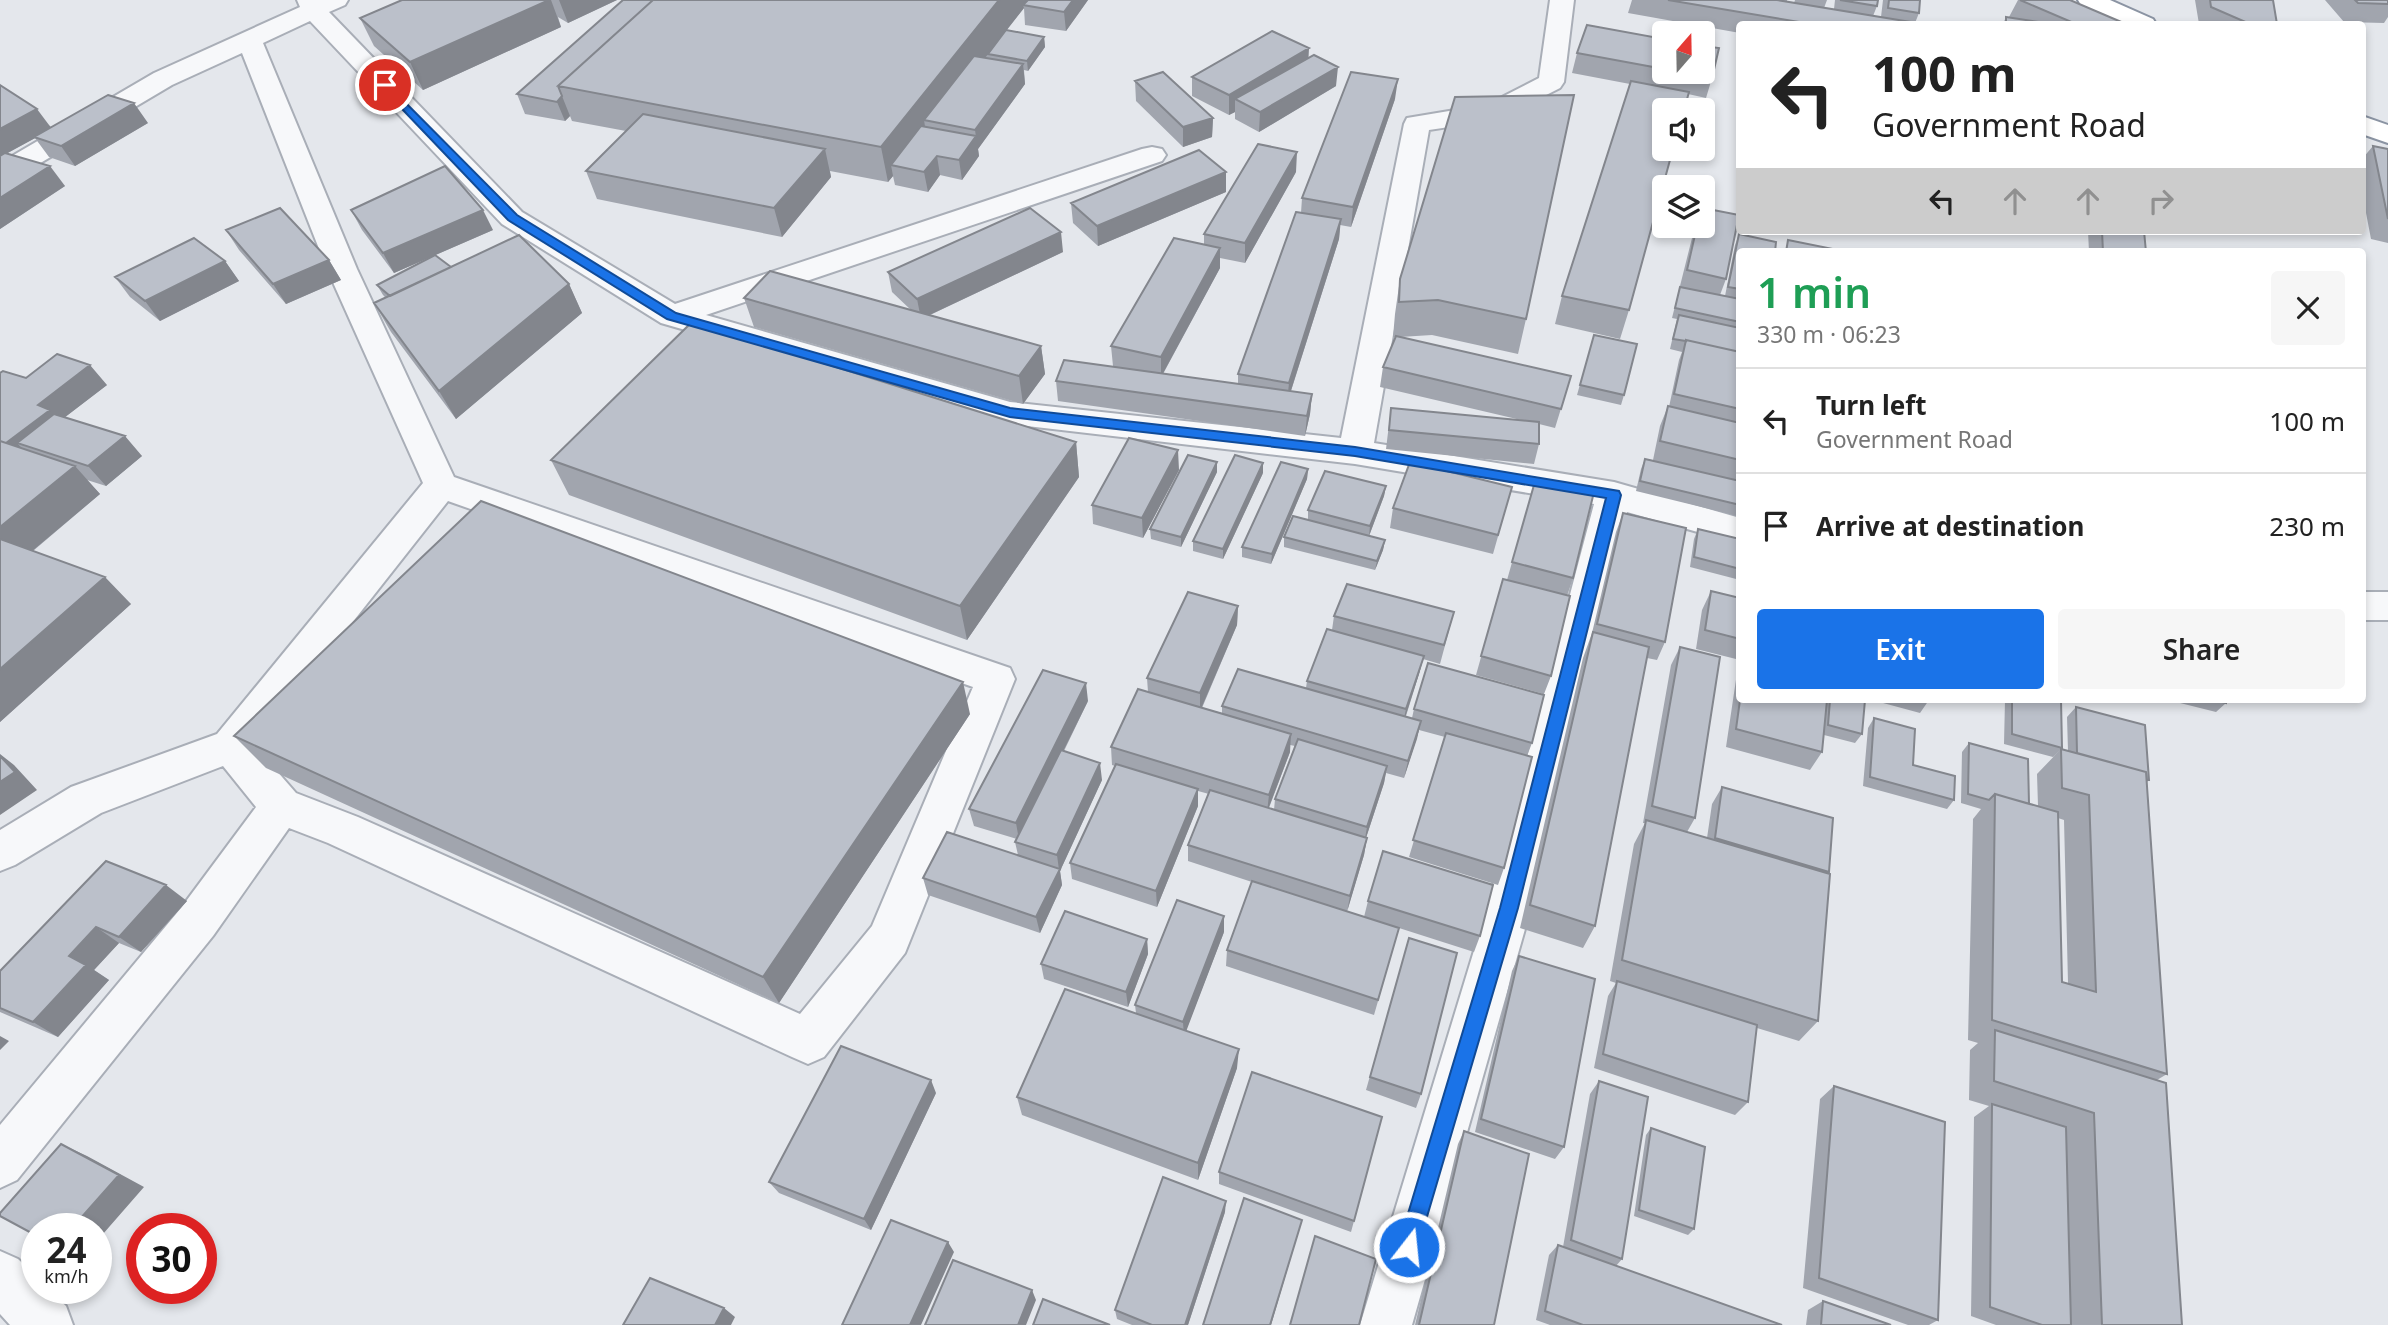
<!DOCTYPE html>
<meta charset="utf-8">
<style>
:root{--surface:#fff;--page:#f6f6f6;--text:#222;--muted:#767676;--line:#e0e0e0;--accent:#1a73e8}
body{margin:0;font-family:"Noto Sans",sans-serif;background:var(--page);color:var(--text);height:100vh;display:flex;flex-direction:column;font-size:26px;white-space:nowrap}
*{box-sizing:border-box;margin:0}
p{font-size:23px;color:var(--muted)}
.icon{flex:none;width:38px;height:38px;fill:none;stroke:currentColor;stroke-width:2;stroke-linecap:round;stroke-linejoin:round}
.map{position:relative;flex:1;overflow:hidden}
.drawer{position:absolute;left:1736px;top:248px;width:630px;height:455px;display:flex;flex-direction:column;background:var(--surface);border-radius:7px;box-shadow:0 4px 10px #0003}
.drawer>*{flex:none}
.top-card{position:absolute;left:1736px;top:21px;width:630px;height:214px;border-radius:7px;box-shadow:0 4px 10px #0003;background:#fff;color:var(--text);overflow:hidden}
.needle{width:46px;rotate:20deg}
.controls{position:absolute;left:1652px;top:21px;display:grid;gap:14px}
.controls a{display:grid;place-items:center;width:63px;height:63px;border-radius:7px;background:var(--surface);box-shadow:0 4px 10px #0003;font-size:35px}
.speed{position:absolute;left:21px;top:1213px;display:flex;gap:14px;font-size:35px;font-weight:700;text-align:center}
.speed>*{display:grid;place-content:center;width:91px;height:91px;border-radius:50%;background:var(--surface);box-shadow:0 4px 10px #0003;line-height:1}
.speed small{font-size:18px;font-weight:400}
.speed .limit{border:10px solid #d22;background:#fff;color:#111}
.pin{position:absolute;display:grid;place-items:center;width:60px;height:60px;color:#fff;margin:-30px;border:4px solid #fff;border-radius:50%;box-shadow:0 2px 7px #0007}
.me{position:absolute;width:77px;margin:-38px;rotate:16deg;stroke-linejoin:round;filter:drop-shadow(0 0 5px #0008)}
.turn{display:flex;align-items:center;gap:24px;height:147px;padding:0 21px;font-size:32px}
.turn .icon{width:91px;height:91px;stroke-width:2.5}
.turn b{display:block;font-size:49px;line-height:60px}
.lanes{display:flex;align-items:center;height:66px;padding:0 21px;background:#0003;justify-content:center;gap:35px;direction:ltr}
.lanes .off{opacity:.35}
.round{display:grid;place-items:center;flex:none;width:74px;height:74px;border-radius:7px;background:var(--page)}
.summary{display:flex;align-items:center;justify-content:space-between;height:119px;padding:0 21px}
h1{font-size:42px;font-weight:600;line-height:52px;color:#1e9e55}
.cta{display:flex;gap:14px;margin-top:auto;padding:14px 21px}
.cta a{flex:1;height:80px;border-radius:7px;background:var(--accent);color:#fff;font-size:28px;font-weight:600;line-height:80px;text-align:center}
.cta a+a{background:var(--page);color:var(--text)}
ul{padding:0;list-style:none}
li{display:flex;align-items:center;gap:21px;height:105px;padding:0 21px;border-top:2px solid var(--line)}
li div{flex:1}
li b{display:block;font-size:26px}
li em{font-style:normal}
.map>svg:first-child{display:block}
</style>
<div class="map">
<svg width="2388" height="1325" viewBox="0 0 2388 1325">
<rect width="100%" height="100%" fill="#e4e7ec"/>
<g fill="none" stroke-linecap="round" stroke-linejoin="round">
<!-- minor casing -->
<g stroke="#a9aeb7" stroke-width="4">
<path id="minor" d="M297 0H348L345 5 329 12 522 212 675 304 1142 149 1152 147 1162 149 1166 155 1162 161 706 315 1010 402 1341 438 1404 124 1407 118 1461 109 1500 98 1539 78 1550 0H1574L1564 82 1560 88C1515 112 1480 123 1429 130L1374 443 1614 482 1740 518V544L1627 512 1531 908 1412 1325H1360L1487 908 1594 504 1355 464 1010 424 661 323 502 224 310 21 263 43 357 269 454 477 1010 668 1015 679 905 953 824 1057 808 1064 792 1057 328 843 289 828 213 936 17 1180 0 1188V1125L181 908 256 807 223 766 101 813 15 865 0 871V830L71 787 217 734 423 483 327 269 242 53 172 85 10 181 0 183V163L154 73 300 7ZM448 501 973 687 872 926 800 1014 358 817 296 793 255 746Z
M2362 592H2388V620H2362Z
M0 1251 18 1259 37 1277V1288H47L66 1306 73 1325H10L0 1314Z"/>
</g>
<!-- highway casing -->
<g stroke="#8b94a3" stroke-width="4">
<path id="highway" d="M2078 0H2110L2153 19 2156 24H2125L2081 5Z
M2362 116 2388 125V143L2362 134Z"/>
</g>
<!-- minor -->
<use href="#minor" fill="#f7f8fa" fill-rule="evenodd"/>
<!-- highway -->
<use href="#highway" fill="#fff" fill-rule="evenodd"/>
</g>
<!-- wall -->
<path fill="#a1a5ae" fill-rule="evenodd" d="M402 0H617L568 23 558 17 561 27 423 90 374 46 360 18Z
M623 0H1088L1066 31 1025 25 1024 8 1006 30 1044 37 1045 47 1028 71 1024 70 1025 84 978 149 979 156 962 180 940 175 928 192 895 185 893 176 888 182 830 171 831 177 782 237 597 199 586 171 626 131 572 121 570 116 565 121 525 114 517 94Z
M1632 0H1787V2L1794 3 1795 0H1827L1824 8 1834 9 1835 0H1878L1877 6 1873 16 1881 17 1883 0H1920L1919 13 1915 23 1923 24H1740V33L1628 13Z
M2018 0H2070L2126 24H2003L2006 17H2009Z
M2195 0H2273L2277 24H2199Z
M2325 0H2388V17L2384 23 2344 22Z
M1664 39V72H1703L1712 78 1706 98 1688 94 1629 310 1620 339 1555 324 1562 296 1630 84 1572 73 1577 53Z
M1309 58 1336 86 1259 132 1235 119V112L1229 115 1192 96V77Z
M1135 81 1213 118 1212 137 1183 147 1136 101Z
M0 85 51 127 148 123 75 166 49 157 35 138 6 154 65 186 0 229Z
M1395 99 1351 227 1340 225 1339 239 1291 391 1312 394 1310 414 1305 436 1058 401 1056 381 1113 366 1111 346 1204 244V234L1296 172 1245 263 1220 258V268L1163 374 1238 384V374L1301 213 1302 198Z
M2373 146 2388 149V243L2371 239 2362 192V159Z
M1226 192 1098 246 1073 223 1071 203Z
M351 210 493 230 394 273 362 230Z
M1695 226H1703L1726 279 1720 295 1725 296 1735 245 1739 234 1740 513 1738 516 1636 491 1641 469 1645 459 1653 460 1660 426 1668 406 1669 407 1679 360 1682 352 1670 349 1677 319 1672 318Z
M226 230 329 260 341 280 286 304 239 250Z
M2088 231H2144L2146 252H2089Z
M1063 252 930 315 1041 346 1045 374 1023 404 754 327 744 298 911 310 892 292 888 272Z
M225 261 239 281 160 321 130 297 115 277Z
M451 267 569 284 582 313 456 419 391 332 374 303 386 298 383 295 377 285Z
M1400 279 1526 319 1518 354 1432 335 1400 337 1571 376 1555 428 1539 424V444L1534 464 1386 449 1391 408 1521 420 1380 387 1383 367 1396 337H1393L1395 314Z
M1594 335 1624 395 1621 405 1577 395Z
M0 373 26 378 107 385 65 417 142 456 106 486 87 480 100 494 33 551 131 604 0 722Z
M1076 442 1079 477 967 640 569 495 551 460Z
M1217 462V472L1181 547 1151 539 1150 529Z
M1308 469 1307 479 1271 564 1242 557V547Z
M1179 470 1143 538 1093 524 1092 505Z
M1263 473 1223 559 1193 551V541Z
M1536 478 1573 578 1567 596 1551 676 1544 694 1476 675 1503 579 1507 580Z
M1386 486 1384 496 1369 536 1385 540 1383 550 1375 570 1284 547V537L1308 520V510Z
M1512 487 1493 554 1390 528 1393 508Z
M1623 513 1665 642 1657 660 1647 658 1595 926 1583 948 1520 928 1583 658 1592 633 1616 532Z
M1698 529 1740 539V580L1690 567 1694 539Z
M1711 591 1740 598V660L1696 649 1702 610Z
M1238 606 1237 625 1202 708 1222 713V706L1306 688 1307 681 1332 630 1334 616 1454 612 1440 664 1423 659 1419 674 1406 716 1412 718 1414 709 1532 743 1527 756 1504 868 1498 885 1409 857 1445 737 1419 730 1404 778 1386 773 1384 783 1366 838H1367L1364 855 1347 911 1364 917 1368 901 1480 936 1474 952 1399 928 1374 1015 1226 966 1227 950 1252 882 1188 861V845L1209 794 1198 791V806L1157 907 1072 879 1070 863 1115 766 1112 765 1111 747 1148 692 1147 678ZM1290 745 1295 746 1275 799 1274 810 1269 808 1290 752Z
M1680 647 1695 818 1687 832 1707 838 1712 804 1722 787 1829 872 1818 1021 1799 1041 1757 1028 1748 1102 1735 1115 1594 1068 1608 996 1616 983 1610 981 1634 844 1645 823H1643L1671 665Z
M1740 668V700H1865L1862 734 1855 743 1824 735 1822 752 1810 770 1726 747 1737 673Z
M1872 700H1929L1920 713Z
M2005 700H2061L2062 748 2053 757 2004 744Z
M2168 700H2226V703L2216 712Z
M1088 701 1064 751 1102 780 1060 871 1062 885 1040 933 928 895 923 878 1018 855 1015 842 1017 839 974 826 969 809Z
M2076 707 2149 780 2147 782 2167 1074 2157 1080 2182 1325H1996L1971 1316 1974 1117 1989 1106 1969 1100 1970 1050 1978 1043 1968 1040 1973 819 1981 809 1961 803 1962 752 1969 743 2029 804 2038 806 2037 774 2061 749 2068 751 2067 717ZM2058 818 2064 820 2068 983 2062 982Z
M970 714 779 1003 266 768 234 736Z
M1874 718 1913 765 1954 800 1947 809 1863 786 1868 728Z
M106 861 187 901 141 952 119 943 94 970 109 980 58 1037 0 1012V971Z
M1224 932 1186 1030 1237 1068 1198 1180 1022 1115 1017 1097 1136 1013 1135 1005Z
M1409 938 1421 1094 1416 1108 1366 1090Z
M1147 939 1148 954 1128 1007 1044 979 1041 964Z
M1519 956 1564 1147 1555 1159 1475 1132 1512 971Z
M1599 1081 1622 1259 1616 1266 1782 1325H1550L1536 1320 1549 1255 1558 1245 1563 1247 1590 1094Z
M1834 1086 1938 1320 1929 1325H1908L1803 1288 1820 1099Z
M936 1093 871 1230 779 1193 769 1182Z
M1651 1128 1694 1229 1688 1235 1634 1216 1646 1135Z
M1464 1131 1494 1325H1415L1458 1144Z
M1219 1172 1354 1221 1351 1232 1219 1184Z
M1225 1212 1188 1325H1132L1117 1319 1115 1310Z
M1823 1301 1891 1325H1806L1808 1310Z"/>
<!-- shaded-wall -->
<path fill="#83868d" d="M549 0H551L561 27 423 90 410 62Z
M559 0H617L568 23Z
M999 0H1030L1023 5 1024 8 935 122 924 120 926 133 891 165 893 176 888 182 881 147Z
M1073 0H1088L1066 31 1064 12Z
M1044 37 1045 47 1028 71 1027 61Z
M1309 48 1308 68 1235 99V112L1229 115V95Z
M1023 64 1025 84 978 149 979 156 962 180 959 160 976 137 975 130Z
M1338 67 1336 86 1259 132 1260 112Z
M1398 79 1395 99 1351 227 1353 207Z
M562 96 570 116 565 121 557 102Z
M134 103 148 123 75 166 61 146Z
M37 109 52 129 0 157V129Z
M1213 118 1212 137 1183 147V127Z
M825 149 831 177 782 237 774 208Z
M1297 152 1296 172 1245 263V243Z
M937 156 940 175 928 192 924 172Z
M50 166 65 186 0 229V198Z
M1226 172V192L1098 246 1097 226Z
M483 210 493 230 394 273 383 253Z
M1341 219 1339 239 1287 403 1289 383Z
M1061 232 1063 252 921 319 917 299Z
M1220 248V268L1161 377V357Z
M329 260 341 280 286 304 273 284Z
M225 261 239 281 160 321 145 301Z
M569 284 582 313 456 419 439 391Z
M1041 346 1045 374 1023 404 1019 376Z
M90 365 107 385 60 421 17 443 31 458 25 463 6 443 38 405Z
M1312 394 1310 414 1305 436 1307 416Z
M125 436 142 456 106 486 88 466Z
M1076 442 1079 477 967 640 960 606Z
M1178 450 1179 470 1143 538 1142 518Z
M1217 462V472L1181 547V537Z
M1263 463V473L1223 559V549Z
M75 466 100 494 0 578V527Z
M1308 469 1307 479 1271 564 1272 554Z
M1386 486 1384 496 1369 536 1370 526Z
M1385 540 1383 550 1375 570 1377 561Z
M105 577 131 604 0 722V669Z
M1238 606 1237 625 1200 711V693Z
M1424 656 1419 674 1402 727 1406 709Z
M963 682 970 714 779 1003 763 977Z
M1086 683 1088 701 1019 840 1016 823Z
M1421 721 1417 739 1404 778 1408 761Z
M1291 734 1290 752 1267 812 1269 795Z
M0 754 14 765 37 790 0 815Z
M1100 763 1102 780 1060 871 1062 885 1040 933 1036 917 1059 870 1057 855Z
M1387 766 1384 783 1364 844 1367 827Z
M1198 789V806L1157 907 1156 891Z
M1367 838 1364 855 1347 912 1350 896Z
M166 885 187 901 141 952 119 937Z
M1224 916V932L1184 1037 1183 1022Z
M96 927 119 943 94 970 109 980 58 1037 33 1022 69 956Z
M1147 939 1148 954 1128 1007 1126 992Z
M0 1036 9 1041 0 1050Z
M1239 1049 1237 1068 1198 1180V1163Z
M931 1080 936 1093 871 1230 864 1219Z
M61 1144 87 1156 144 1187 96 1242V1228H72Z
M1226 1201 1225 1212 1188 1325H1185Z
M1302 1220 1271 1325H1270Z
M948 1242 954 1252 921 1325H910Z
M1032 1290 1036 1300 1026 1325H1018Z
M724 1308 735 1317 731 1325H715Z"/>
<!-- building -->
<path fill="#bbc0ca" stroke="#83868d" stroke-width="2" d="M402 0H549L410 62 360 18Z
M623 0H653L558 86 562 96 557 102 517 94Z
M653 0H999L881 147 558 86Z
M1028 0H1073L1064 12 1023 5Z
M1668 0H1777L1923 24H1811Z
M1840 0H1878L1877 6Z
M1889 0H1920L1919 13 1888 8Z
M2020 0H2070L2126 24H2076Z
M2210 0H2273L2277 24H2250L2211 7Z
M2355 0H2388V4L2358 3Z
M2006 17 2051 24H2006Z
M1587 25 1664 39V69L1577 53Z
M1006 30 1044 37 1027 61 988 54Z
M1272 31 1309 48 1229 95 1192 77Z
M1703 46 1719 48 1712 78 1678 72H1703Z
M1314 55 1338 67 1260 112 1235 99Z
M974 56 1023 64 975 130 924 120Z
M1163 72 1213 118 1183 127 1135 81Z
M1351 72 1398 79 1353 207 1302 198Z
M1631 81 1689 92 1684 110H1664V149H1673L1629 310 1562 296Z
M0 85 37 109 0 129Z
M108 95 134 103 61 146 34 137Z
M1574 95 1526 319 1438 300 1399 302 1400 279 1455 97Z
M643 114 825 149 774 208 586 171Z
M921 126 976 136 959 160 937 156 924 172 891 165Z
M1258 144 1297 152 1245 243 1204 234Z
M2373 146 2388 149V219Z
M1199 150 1226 172 1097 226 1071 203Z
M5 153 50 166 0 198V156Z
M445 166 483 210 383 253 351 210Z
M280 208 329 260 273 284 226 230Z
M1030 208 1061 232 917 299 888 272Z
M1703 208 1739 215 1726 279 1687 270 1697 226H1703Z
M1296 212 1341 219 1289 383 1238 374Z
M2102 231H2144L2146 252H2103Z
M1739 234 1776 242 1775 252H1740V289L1728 287Z
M519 235 569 284 439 391 374 303Z
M194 238 225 261 145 301 115 277Z
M1174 238 1220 248 1161 357 1111 346Z
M1788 240 1838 250V252H1786Z
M435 255 451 267 390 296 377 285Z
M770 271 1041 346 1019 376 744 298Z
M1680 287 1740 299V322L1675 308Z
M1679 315 1740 328V352L1686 340V341L1673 339Z
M692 322 1076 442 960 606 551 460Z
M1594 335 1637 344 1624 395 1580 385Z
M1396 336 1571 376 1561 409 1383 367Z
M1686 340 1740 352V409L1674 394Z
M57 354 90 365 38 405 50 410 6 443 0 441V373L3 371 26 378Z
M1064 360 1312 394 1307 416 1056 381Z
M1668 406 1740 423V460L1660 441Z
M1391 408 1539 422V444L1389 430Z
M54 414 125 436 88 466 17 443Z
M1129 438 1178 450 1142 518 1092 505Z
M0 441 75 466 0 527Z
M1188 455 1217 462 1181 537 1150 529Z
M1235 455 1263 463 1223 549 1193 541Z
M1645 459 1740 481V505L1640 481Z
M1281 462 1308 469 1272 554 1242 547Z
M1410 462 1512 487 1498 535 1393 508Z
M1325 471 1386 486 1370 526 1308 510Z
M1536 478 1594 492 1573 578 1512 562Z
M481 501 963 682 763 977 234 736Z
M1623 513 1686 528 1665 642 1597 624Z
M1293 516 1385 540 1377 561 1284 537Z
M1698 529 1740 539V569L1694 557Z
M0 539 105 577 0 669Z
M1503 579 1570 596 1551 676 1481 656Z
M1347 584 1454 612 1444 645 1334 616Z
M1711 591 1740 598V639L1705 630Z
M1188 592 1238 606 1200 693 1147 678Z
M1327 629 1424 656 1406 709 1307 681Z
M1593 632 1649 647 1595 926 1530 905Z
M1680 647 1720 657 1695 818 1652 806Z
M1428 663 1544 695 1532 743 1414 709Z
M1238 669 1421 721 1408 761 1222 706Z
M1043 670 1086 683 1016 823 969 809Z
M1138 689 1291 734 1269 795 1111 747Z
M1740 700H1827L1822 752 1736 729Z
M1830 700H1865L1862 734 1828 725Z
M2012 700H2061L2062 748 2012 734Z
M2214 700H2226V703Z
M2076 707 2145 725 2149 780H2147L2146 772 2077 753Z
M1874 718 1915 729 1913 765 1955 776 1954 800 1870 777Z
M1446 733 1532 757 1504 868 1413 840Z
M1298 739 1387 766 1367 827 1275 799Z
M1969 743 2028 759 2029 804 1995 794 1989 800 1968 794Z
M2061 749 2146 772 2167 1074 1992 1020 1995 794 2058 812 2062 982 2096 992 2089 795 2062 788Z
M1061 750 1100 763 1057 855 1015 842Z
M0 756 15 772 0 782Z
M1116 764 1198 789 1156 891 1070 863Z
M1722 787 1833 818 1829 872 1715 838Z
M1210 790 1367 838 1350 896 1188 845Z
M1646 820 1830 874 1818 1021 1622 960Z
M947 832 1060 869 1036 917 923 878Z
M1383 851 1493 885 1480 936 1368 901Z
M106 861 166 885 119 937 96 927 69 956 86 965 33 1022 0 1008V971Z
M1252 881 1399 928 1378 1000 1227 950Z
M1177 900 1224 916 1183 1022 1135 1005Z
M1065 911 1147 939 1126 992 1041 964Z
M1409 938 1457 953 1421 1094 1370 1077Z
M1519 956 1595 979 1564 1147 1481 1119Z
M1617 981 1757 1025 1748 1102 1603 1054Z
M1065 989 1239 1049 1198 1163 1017 1097Z
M1995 1030 2166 1083 2182 1325H2102L2094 1113 1994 1081Z
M841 1046 931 1080 864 1219 769 1182Z
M1252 1072 1382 1117 1354 1221 1219 1172Z
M1599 1081 1648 1097 1622 1259 1571 1240Z
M1834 1086 1945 1122 1938 1320 1819 1278Z
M1992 1104 2066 1127 2071 1325H2042L1990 1307Z
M1651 1128 1705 1147 1694 1229 1639 1210Z
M1464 1131 1529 1154 1494 1325H1419Z
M61 1144 119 1175 72 1228H37V1236L0 1216V1213Z
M1163 1177 1226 1201 1185 1325H1152L1115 1310Z
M1244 1198 1302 1220 1270 1325H1203Z
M891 1220 948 1242 910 1325H842Z
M1315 1236 1376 1259 1359 1325H1290Z
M1558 1245 1782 1325H1583L1545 1311Z
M953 1260 1032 1290 1018 1325H925Z
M650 1278 724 1308 715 1325H623Z
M1043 1299 1110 1325H1033Z
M1823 1301 1891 1325H1821Z"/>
<!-- route -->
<path fill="#1a73e8" stroke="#114b97" stroke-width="2" d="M385 82 517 215 676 313 1010 408 1355 447 1619 491 1621 495 1518 908 1416 1254 1409 1257 1401 1254 1398 1247 1500 908 1606 498 1355 456 1010 417 667 319 508 220 382 88V83Z"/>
</svg>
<div class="controls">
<a><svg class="needle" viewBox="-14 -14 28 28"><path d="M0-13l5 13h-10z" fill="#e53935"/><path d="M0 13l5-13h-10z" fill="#767676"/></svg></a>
<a><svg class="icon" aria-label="sound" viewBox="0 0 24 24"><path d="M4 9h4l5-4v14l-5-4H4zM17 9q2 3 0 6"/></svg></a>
<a><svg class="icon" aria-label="layers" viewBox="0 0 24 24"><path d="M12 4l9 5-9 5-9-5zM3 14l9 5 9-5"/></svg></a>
</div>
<div class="speed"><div>24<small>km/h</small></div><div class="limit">30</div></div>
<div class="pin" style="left:385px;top:85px;background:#d93025"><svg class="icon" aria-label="arrive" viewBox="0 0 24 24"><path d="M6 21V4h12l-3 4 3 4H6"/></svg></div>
<svg class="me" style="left:1409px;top:1247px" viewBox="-20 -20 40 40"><circle r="17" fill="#1a73e8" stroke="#fff" stroke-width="3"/><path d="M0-11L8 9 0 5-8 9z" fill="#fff"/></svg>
<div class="top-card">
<div class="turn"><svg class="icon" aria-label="left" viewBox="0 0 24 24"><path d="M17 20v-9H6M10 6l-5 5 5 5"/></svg><div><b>100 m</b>Government Road</div></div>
<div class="lanes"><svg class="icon" aria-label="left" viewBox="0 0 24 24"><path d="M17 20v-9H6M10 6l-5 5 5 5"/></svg><svg class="icon off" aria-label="ahead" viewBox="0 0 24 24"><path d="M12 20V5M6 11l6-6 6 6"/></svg><svg class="icon off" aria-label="ahead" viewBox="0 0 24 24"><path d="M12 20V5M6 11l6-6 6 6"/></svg><svg class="icon off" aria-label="right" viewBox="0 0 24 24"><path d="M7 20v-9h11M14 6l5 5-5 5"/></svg></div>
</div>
<section class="drawer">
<div class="summary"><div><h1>1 min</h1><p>330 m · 06:23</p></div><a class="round"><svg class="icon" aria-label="close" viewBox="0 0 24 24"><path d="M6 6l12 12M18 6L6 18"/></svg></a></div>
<ul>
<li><svg class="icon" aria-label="left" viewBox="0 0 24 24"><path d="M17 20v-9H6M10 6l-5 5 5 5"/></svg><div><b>Turn left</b><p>Government Road</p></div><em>100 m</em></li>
<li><svg class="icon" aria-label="arrive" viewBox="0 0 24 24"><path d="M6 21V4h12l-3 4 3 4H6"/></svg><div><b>Arrive at destination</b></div><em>230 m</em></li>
</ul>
<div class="cta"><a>Exit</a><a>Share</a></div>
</section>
</div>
